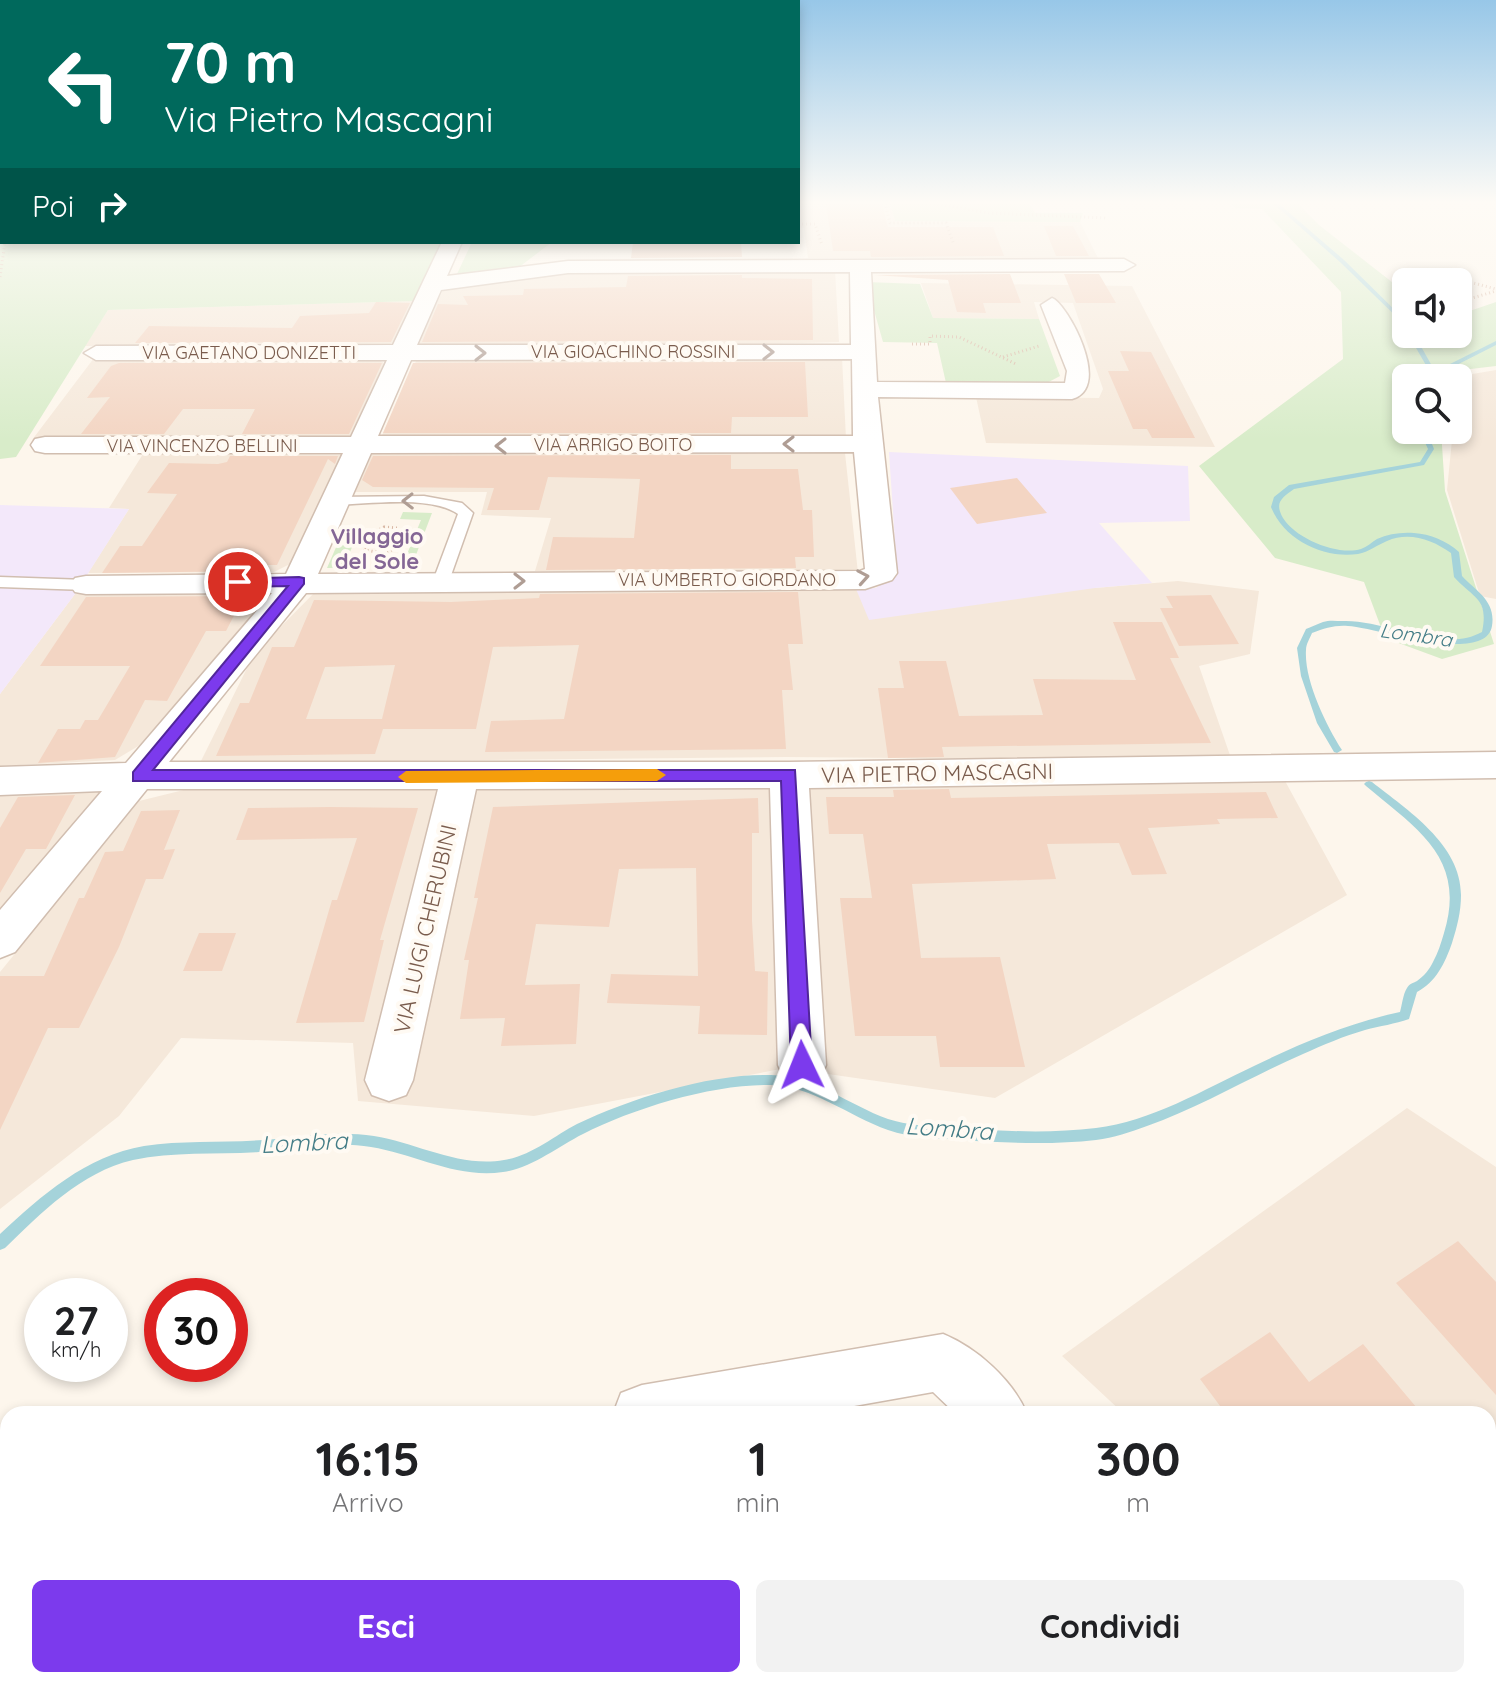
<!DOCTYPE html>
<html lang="it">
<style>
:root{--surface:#fff;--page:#f2f2f2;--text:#202124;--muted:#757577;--accent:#7c3aed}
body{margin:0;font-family:Quicksand,sans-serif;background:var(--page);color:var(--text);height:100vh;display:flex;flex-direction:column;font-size:30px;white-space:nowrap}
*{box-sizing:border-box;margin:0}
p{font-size:26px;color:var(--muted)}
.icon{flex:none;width:44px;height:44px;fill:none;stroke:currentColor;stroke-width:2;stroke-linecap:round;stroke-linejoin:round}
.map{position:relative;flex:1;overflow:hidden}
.drawer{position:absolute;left:0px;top:1406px;width:1496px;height:282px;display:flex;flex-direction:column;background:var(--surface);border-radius:24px 24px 0 0;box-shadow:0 4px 12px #0003}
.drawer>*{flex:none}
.banner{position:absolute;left:0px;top:0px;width:800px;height:244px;box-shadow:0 4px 12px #0003;background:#00695c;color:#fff;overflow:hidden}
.tools{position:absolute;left:1392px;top:268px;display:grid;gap:16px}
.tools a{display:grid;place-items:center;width:80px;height:80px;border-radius:12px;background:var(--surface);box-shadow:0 4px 12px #0003;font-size:40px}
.speed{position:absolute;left:24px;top:1278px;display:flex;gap:16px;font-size:40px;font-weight:700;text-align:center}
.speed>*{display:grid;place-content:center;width:104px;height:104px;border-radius:50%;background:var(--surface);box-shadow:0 4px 12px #0003;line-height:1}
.speed small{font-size:20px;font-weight:400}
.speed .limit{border:12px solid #d22;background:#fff;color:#111}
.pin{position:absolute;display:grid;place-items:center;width:68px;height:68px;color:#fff;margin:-34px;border:4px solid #fff;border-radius:50%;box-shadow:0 2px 8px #0007}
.me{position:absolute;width:88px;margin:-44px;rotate:358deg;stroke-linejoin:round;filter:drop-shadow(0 0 6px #0008)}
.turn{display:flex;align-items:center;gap:28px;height:168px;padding:0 32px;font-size:36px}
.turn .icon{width:104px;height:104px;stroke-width:2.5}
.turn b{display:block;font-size:56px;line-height:68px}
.then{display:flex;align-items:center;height:76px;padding:0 32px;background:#0003;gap:16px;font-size:30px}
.eta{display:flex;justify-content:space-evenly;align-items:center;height:136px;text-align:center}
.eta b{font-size:48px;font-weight:700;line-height:56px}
.button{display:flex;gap:16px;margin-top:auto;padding:16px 32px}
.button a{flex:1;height:92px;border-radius:12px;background:var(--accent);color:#fff;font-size:32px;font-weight:700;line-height:92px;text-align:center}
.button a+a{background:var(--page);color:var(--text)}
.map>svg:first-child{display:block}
</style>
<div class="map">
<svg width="1496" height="1687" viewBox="0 0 1496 1687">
<rect width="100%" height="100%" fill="#fdf6ec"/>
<!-- residential -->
<path fill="#f5e8da" d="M798 204H890L895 221 1080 222 1098 258H808L804 228 798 227Z
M835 270 839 342 649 347 419 346 418 342 443 290 567 271Z
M921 283 1132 286 1215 447 986 443 976 397 1099 398 1103 389 1073 303 1034 302 1039 319 933 318Z
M416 301 397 341 383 347 85 346 108 310Z
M842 357 846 439 380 440 417 359Z
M94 358H376L384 363 350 436 337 441 32 440Z
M1496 370V599L1480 596 1447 490 1453 430H1458V378H1449Z
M845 453 858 573 535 571 551 518 481 515 487 492H355L372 454Z
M143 454 343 455 290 564 274 572 88 573 129 509 109 508Z
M1178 581 1259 591 1250 654 1199 666 1232 761 786 757 200 763 254 654 314 593 1095 588Z
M255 591 265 605 140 745 115 760 0 766V694L75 594Z
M1284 779 1347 895 995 1098 786 1068 534 1116 358 1101 353 1043 181 1038 119 1116 0 1209V972L139 801 200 786Z
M105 789 0 914V794Z
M1407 1108 1496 1167V1687H1417L1409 1680H1488V1414H1124L1062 1356Z"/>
<!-- education -->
<path fill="#f3e8fa" d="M889 452 1188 466 1190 521 1099 523 1152 583 1095 588 869 620 856 589 876 588 897 572Z
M0 505 129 509 75 594 0 694Z
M864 1680H1189L1196 1687H858Z"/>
<!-- green -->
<path fill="#d8ecc9" d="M0 204 2 242H442L416 301 108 310 16 457 0 459Z
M890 204H1030L1035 213H1083L1080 222 895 221Z
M1232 204H1298L1319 225 1406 293V334H1458V315L1496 302V366L1437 373V378H1406V430H1441L1445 491 1494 644 1442 659 1385 638 1364 582 1275 558 1199 466 1343 359 1341 292 1262 209 1235 208Z
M472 242H552L514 271 457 274Z
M866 282 920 284 933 318 1039 319 1060 376 1045 384 946 383 937 343 883 342Z
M403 512 432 513 411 568H382L386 559H405L421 520 400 519Z
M337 545H353L347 559H368L366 568H327Z"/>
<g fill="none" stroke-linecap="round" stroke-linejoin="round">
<!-- stream -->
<path fill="#a5d3da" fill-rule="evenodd" d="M1274 204H1279L1344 260 1406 321V326L1340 262Z
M1408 334H1414L1432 366 1438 370 1496 341V345L1431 378H1423L1433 372 1427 367Z
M1406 394V401L1402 408 1406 416V425L1403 423 1396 408 1404 395Z
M1413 430C1426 430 1430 438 1434 449L1424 465 1294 489C1282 498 1274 502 1283 518 1296 539 1338 556 1361 549 1367 547 1372 542 1377 539 1388 534 1401 532 1414 533 1430 534 1447 541 1459 552L1462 576C1477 592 1496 601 1492 626 1485 666 1375 627 1348 626 1335 625 1325 628 1312 633 1310 638 1306 644 1306 650 1304 680 1326 725 1342 750L1337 753 1334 752 1317 723 1301 676 1297 648 1306 629C1312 627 1317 624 1323 622 1329 620 1336 621 1342 621 1385 619 1443 654 1482 632 1489 598 1474 599 1454 577L1451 553C1433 540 1409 531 1387 541 1377 545 1369 552 1358 554 1324 559 1284 540 1271 507L1274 497 1289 485 1420 462 1428 449 1423 438Z
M1369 781 1372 782C1407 810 1461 844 1461 895 1461 912 1457 927 1452 943 1445 963 1436 982 1417 992L1409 1019C1395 1024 1380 1026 1365 1030 1344 1036 1323 1045 1303 1054 1250 1077 1201 1107 1147 1126 1130 1132 1114 1138 1096 1140 1052 1145 1006 1143 962 1140 937 1138 911 1138 888 1130 848 1116 813 1086 770 1085 713 1084 634 1108 583 1134 557 1147 532 1168 503 1172 457 1179 415 1154 371 1147 334 1141 297 1149 259 1152 217 1155 174 1151 133 1160 81 1172 41 1213 5 1248L0 1250V1234C42 1195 86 1156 144 1146 183 1140 223 1143 263 1140 300 1137 337 1130 374 1136 417 1143 460 1168 504 1160 531 1156 554 1136 577 1124 631 1098 711 1073 771 1075 814 1076 849 1105 888 1119 907 1125 927 1126 947 1127 996 1131 1047 1134 1096 1128 1150 1122 1205 1089 1254 1066 1301 1043 1349 1023 1400 1012 1402 1005 1403 994 1407 988 1409 984 1413 983 1417 981 1424 976 1429 970 1433 962 1438 953 1441 943 1444 933 1467 858 1417 829 1366 786L1364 784 1366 782Z"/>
</g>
<!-- building -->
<path fill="#f3d5c3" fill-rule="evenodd" d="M826 204H882L888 227H993L1004 256 871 257 870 251H833Z
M1044 226H1073L1089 256H1056Z
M633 242H741L742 257 631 258Z
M1010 274 1021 303H983L986 313 957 312 948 280 874 275Z
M1064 274H1099L1116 303H1076Z
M742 275V278L812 279 813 340 422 342 438 304 468 305 463 296 523 295 524 289 626 287 628 276Z
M376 302 410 303 391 342 135 343 149 326 292 328 300 316 369 313Z
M1120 351 1151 352 1195 438H1152L1147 429H1133L1108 371H1129Z
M805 362 808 417H732L731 433H383L413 363Z
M119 363H382L349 434H242L255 409H183L164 434H81L110 397 87 398 111 366Z
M731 455V469H798L803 510H812L814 557H795L796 568 546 570 553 537 634 538 640 479 548 477 539 510H487L494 488 373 487 362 480 373 456Z
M230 456H338L335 464 328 459 277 565H261L257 571 102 573 120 546H142L177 494 147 493 169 463 218 464 227 462Z
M1017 478 1047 513 977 524 950 488Z
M798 592 803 644H788L793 690H782L786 749 485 752 491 721 564 719 579 645 493 647 476 729H383L375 754 216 756 240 703H249L272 647H294L314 600 451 602 539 598 540 594ZM395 665 382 719H306L325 667Z
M1211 595 1239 644 1179 646 1160 608H1173L1166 596Z
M244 596 226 631H206L167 701 145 700 115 757 38 763 58 729H80L85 720H98L130 666H40L86 597Z
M1113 622H1162L1179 658H1170L1211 743 942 747 944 757 888 758 878 688H904L899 661H946L959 716 1043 715 1033 679 1136 680Z
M949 789 951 798 1266 792 1278 818 1217 819 1220 824 1148 828 1167 874 1132 875 1119 843 1047 844 1056 879 912 884 921 958 1000 957 1025 1067H940L936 1036H855L840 898H872L863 834H829L826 797H894L893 790Z
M75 795 46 849H26L0 893V828L18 797Z
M758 798 759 833H752V921L755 971 768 972 767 1035 698 1034 700 1006 607 1003 611 974 698 976 696 868 619 869 609 927 536 924 525 985 580 984 576 1044 501 1046 505 1018 460 1019 469 960H464L478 898H474L493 807Z
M330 807 418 808 380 940H384L364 1022 296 1023 332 900H337L357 838 236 840 248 808Z
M180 810 164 850 175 849 163 879H146L119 947 79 1028H48L0 1130V976H44L79 898H84L105 852 123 851 141 811Z
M199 933H236L222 971H183Z
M1458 1241 1496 1282V1395L1396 1283Z
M1270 1332 1309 1382 1363 1344 1422 1414H1226L1200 1379Z"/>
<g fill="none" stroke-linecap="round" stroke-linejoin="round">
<!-- lane casing -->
<g stroke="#d1beb0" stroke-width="3">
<path id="lane" d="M424 496 462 503 473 513 449 581 441 586 433 581 458 514C431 495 368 504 335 505L328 501 335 497Z
M0 577 86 580 94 585 86 590 0 587Z
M1496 1639V1676L1488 1680V1643Z
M1445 1680H1484L1481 1687H1442Z"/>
</g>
<!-- street casing -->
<g stroke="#d1beb0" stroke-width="3">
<path id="street" d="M442 242H462L447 276 568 261 1124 259 1135 265 1124 271 871 272 877 382 1065 383 1067 371 1041 305 1052 298C1066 302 1114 388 1072 399L878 397 897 573 892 580 865 589 306 593 169 762H789L1496 752V778L809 788 826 1065 819 1080 802 1086 785 1080 778 1065 770 788 476 789 413 1080 406 1095 389 1101 372 1095 365 1080 438 789H147L15 952 0 958V910L102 791 0 795V767L126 763 272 593 86 594 75 592 70 585 75 578 86 576 286 574 343 453H45L35 451 31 445 35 439 45 437H351L387 360H96L84 353 96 346 393 345ZM850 272 851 345H417L441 290 568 273ZM852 359 853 436H378L411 360ZM854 452 865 569 860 571 318 574 371 453Z
M943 1334C977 1348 1013 1380 1027 1414H956L933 1392 809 1414H613L621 1393 642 1385Z
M8 1653V1680H57L54 1687H0V1656Z
M1228 1680H1300L1303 1687H1231Z"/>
</g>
<!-- path -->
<path stroke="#d9b8a5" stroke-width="3" stroke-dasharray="1 3" stroke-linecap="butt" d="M937 204 989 213 1106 218
M886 207 890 223H946L954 245
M798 224H815L822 245
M0 277 5 242
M1406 284 1401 272 1424 270 1496 289
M1458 298 1469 299 1496 291
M912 344H930V336L959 337 1016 364
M1003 357 1039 346
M384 527 397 528 407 536 401 547 382 553 365 550 361 540Z
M351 540H361"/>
<!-- lane -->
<use href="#lane" fill="#fff" fill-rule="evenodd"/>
<!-- street -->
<use href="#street" fill="#fff" fill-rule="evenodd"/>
</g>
<!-- one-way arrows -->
<defs><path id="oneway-chevron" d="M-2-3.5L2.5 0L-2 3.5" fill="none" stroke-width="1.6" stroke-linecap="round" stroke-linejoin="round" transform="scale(2)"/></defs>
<g stroke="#af9d94">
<use href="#oneway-chevron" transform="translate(768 352)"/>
<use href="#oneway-chevron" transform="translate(480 353)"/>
<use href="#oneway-chevron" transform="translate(789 444) rotate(180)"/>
<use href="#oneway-chevron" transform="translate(501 446) rotate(180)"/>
<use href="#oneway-chevron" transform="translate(408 501) rotate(179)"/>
<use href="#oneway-chevron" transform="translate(863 577) rotate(-10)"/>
<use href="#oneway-chevron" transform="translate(519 581)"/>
</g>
<!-- sky -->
<linearGradient id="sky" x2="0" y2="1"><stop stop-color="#97c7e8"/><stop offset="0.46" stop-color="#fefbf6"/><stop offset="1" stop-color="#fefbf6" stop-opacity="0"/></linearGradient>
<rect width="1496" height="440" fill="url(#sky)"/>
<!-- route -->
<path fill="#7c3aed" stroke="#51269a" stroke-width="2" d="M299 577 304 578V584L153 770H795L812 1065 809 1072 802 1074 794 1072 791 1065 781 781H133V772L288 586 238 587 233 585V579Z"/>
<!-- slow -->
<path fill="#f59e0b" d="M657 769 666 775 657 781 406 783 398 777 406 771Z"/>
<g text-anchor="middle" stroke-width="8" stroke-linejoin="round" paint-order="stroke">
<!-- far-street labels -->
<g font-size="18" fill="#7a5c4d" stroke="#fffaf3">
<text x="633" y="358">VIA GIOACHINO ROSSINI</text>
<text x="249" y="359">VIA GAETANO DONIZETTI</text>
<text x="613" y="451">VIA ARRIGO BOITO</text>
<text x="202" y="452">VIA VINCENZO BELLINI</text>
<text x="727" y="586">VIA UMBERTO GIORDANO</text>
</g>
<!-- far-water labels -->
<g font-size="20" font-style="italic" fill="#437c86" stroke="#fffaf3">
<text transform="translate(1416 635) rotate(8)" y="7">Lombra</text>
</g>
<!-- far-quarter labels -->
<g font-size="22" font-weight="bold" fill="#846695" stroke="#fffaf3">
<text x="377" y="544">Villaggio<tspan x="377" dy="25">del Sole</tspan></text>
</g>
<!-- street labels -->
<g font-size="22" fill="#7a5c4d" stroke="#fffaf3">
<text transform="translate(937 773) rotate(-1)" y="8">VIA PIETRO MASCAGNI</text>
<text transform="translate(425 929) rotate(-77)" y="8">VIA LUIGI CHERUBINI</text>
</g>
<!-- water labels -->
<g font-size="24" font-style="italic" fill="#437c86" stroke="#fffaf3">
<text transform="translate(949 1129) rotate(4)" y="8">Lombra</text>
<text transform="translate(304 1143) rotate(-3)" y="8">Lombra</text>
</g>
</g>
</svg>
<div class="tools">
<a><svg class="icon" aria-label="sound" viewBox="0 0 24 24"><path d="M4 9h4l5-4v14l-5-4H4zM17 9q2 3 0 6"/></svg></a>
<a><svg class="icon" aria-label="search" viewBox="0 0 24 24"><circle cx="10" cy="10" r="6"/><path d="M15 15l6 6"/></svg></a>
</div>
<div class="speed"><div>27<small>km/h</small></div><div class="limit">30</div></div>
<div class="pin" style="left:238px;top:582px;background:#d93025"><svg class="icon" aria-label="arrive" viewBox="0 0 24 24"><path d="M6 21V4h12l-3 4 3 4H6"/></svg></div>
<svg class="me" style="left:802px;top:1065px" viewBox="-20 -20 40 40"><path d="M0-17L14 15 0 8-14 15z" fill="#7c3aed" stroke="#fff" stroke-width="4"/></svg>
<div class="banner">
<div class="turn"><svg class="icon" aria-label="left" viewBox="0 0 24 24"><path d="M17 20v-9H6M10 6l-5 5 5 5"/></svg><div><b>70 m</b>Via Pietro Mascagni</div></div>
<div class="then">Poi<svg class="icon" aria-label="right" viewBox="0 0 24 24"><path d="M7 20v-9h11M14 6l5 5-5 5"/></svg></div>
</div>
<section class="drawer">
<div class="eta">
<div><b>16:15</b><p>Arrivo</p></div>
<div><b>1</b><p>min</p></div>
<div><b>300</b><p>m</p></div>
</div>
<div class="button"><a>Esci</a><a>Condividi</a></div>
</section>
</div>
